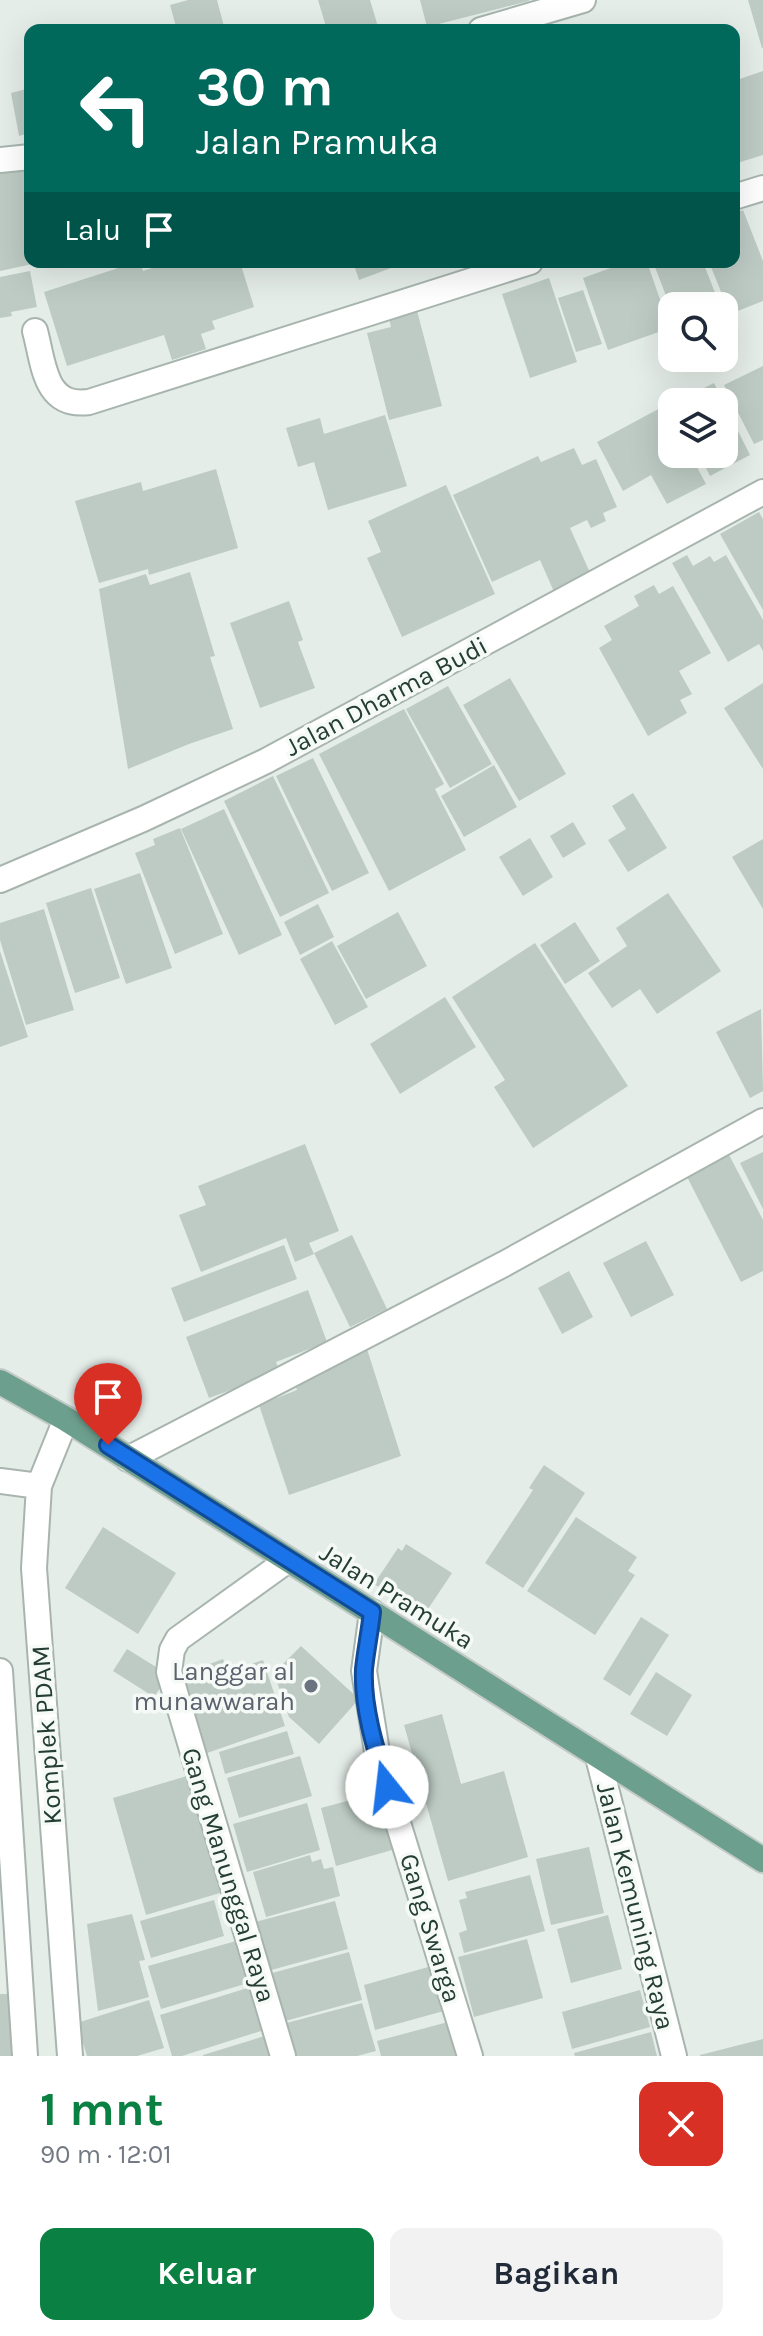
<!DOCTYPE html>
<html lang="id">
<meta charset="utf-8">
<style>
:root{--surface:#fff;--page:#f2f2f3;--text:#1f2937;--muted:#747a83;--accent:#0b8043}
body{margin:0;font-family:Karla,sans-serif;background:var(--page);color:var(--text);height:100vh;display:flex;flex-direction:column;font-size:30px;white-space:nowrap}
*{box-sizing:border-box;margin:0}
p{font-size:26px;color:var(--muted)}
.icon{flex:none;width:44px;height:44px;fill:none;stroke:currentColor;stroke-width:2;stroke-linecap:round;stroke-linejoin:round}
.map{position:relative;height:2056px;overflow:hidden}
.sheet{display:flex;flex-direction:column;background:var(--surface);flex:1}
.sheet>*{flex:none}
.top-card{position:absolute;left:24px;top:24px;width:716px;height:244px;border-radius:16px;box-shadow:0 8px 32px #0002;background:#00695c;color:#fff;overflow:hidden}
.tools{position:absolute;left:658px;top:292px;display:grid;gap:16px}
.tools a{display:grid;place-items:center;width:80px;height:80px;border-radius:16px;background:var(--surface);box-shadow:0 8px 32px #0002;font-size:40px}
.pin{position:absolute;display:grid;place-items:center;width:68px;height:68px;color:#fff;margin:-82px -34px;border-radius:50% 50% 50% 0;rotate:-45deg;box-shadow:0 0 8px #0007}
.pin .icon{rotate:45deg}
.me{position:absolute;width:88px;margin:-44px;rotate:344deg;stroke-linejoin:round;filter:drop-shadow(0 0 6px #0008)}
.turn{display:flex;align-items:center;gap:28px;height:168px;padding:0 40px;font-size:36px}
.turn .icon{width:104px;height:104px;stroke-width:2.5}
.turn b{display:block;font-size:56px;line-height:68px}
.then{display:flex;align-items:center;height:76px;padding:0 40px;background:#0003;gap:16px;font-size:30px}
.round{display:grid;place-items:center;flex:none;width:84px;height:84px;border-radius:16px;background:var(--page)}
.head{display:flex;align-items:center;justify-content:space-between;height:136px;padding:0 40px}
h1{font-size:48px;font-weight:700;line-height:60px;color:var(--accent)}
.button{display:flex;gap:16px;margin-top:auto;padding:16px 40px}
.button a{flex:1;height:92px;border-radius:16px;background:var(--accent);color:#fff;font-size:32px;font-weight:700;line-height:92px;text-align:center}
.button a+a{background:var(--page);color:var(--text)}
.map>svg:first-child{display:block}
</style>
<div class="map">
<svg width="763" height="2056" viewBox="0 0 763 2056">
<rect width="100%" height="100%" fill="#e5ede9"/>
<!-- building -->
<path fill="#bdcbc4" d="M188 0H217L225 30H177L170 5Z
M318 0H370L379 30H327Z
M420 0H529V1L427 27Z
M748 0H763V48H762Z
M763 71V155L734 164V81Z
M30 88V133L19 136 11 93Z
M23 165 30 201V262L37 263 0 271V170Z
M743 210 763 261V301L730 314 709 262H734V214Z
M137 262H140L143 271 164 264 163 262H240L254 307 212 321 215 329 201 334 206 349 172 360 164 335 67 366 44 292Z
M353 262H407L359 280Z
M627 262H647L670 328 608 350 583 278Z
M653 262H703L719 303 712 306H670Z
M30 271 37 307 11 312 12 316 0 318V277Z
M549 278 577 362 530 378 502 294Z
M583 290 602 344 576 352 558 298Z
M415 303 442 406 389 420 367 333 391 327 387 310Z
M763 366V440L754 444 724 385Z
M714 383 724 402H676Z
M724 403 750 455 710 476 699 454H724Z
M664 406 672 420V454H690L706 484 667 504 651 475 623 491 597 442Z
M385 415 407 486 328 510 314 462 298 467 286 428 320 418 324 434Z
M574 448 582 465 596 459 617 507 603 513 606 521 591 528 587 520 570 528 592 577 555 594 540 560 492 582 453 495 538 456 541 462Z
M216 469 238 548 149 575 148 569 99 583 75 501 141 482 143 491Z
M446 485 495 594 402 637 367 558 381 552 368 521Z
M759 512 763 519V610L720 534Z
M687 555 693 566 710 556 714 562 726 555 763 620V651L759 644 728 662 672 563Z
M190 572 215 656 210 657 233 729 189 744 128 769 99 589 146 574 150 585Z
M654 585 659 594 673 586 711 653 679 671 692 694 680 700 687 713 648 736 599 648 612 640 604 626 639 606 634 596Z
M289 601 303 640 298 642 315 688 260 708 230 623Z
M510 678 566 774 519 801 463 705Z
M763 683V769L724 708Z
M448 686 492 764 450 788 406 709Z
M404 709 444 784 435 789 466 850 389 891 319 754Z
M313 758 369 873 332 891 276 776Z
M494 765 517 807 464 837 441 796Z
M273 776 329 893 280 917 224 801Z
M633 793 667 848 628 872 608 840 626 829 612 806Z
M224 809 282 935 239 955 181 829Z
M573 822 586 844 563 858 550 836Z
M180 828 223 934 175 954 135 853 155 845 153 839Z
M530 838 553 877 523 896 499 857Z
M763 839V909L732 857Z
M140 873 172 968 126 984 94 889Z
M91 888 120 978 75 993 46 903Z
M668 893 721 971 657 1014 640 989 612 1008 588 973 627 946 616 928Z
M318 904 334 937 300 955 284 922Z
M44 909 74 1010 26 1025 0 940V923Z
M398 912 427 966 366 999 337 946Z
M575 922 600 961 565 984 540 945Z
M332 941 368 1007 335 1025 300 959Z
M535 943 628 1086 533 1148 494 1087 505 1080 452 997Z
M0 951 28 1037 0 1047Z
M445 997 476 1047 400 1094 370 1044Z
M761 1009 763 1091 750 1098 716 1032Z
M305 1144 339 1231 309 1243 314 1254 295 1262 286 1238 201 1272 179 1215 206 1205 198 1186Z
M727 1151 763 1220V1271L741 1282 685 1173Z
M763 1152V1209L740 1163Z
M352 1235 387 1309 350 1327 314 1253Z
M646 1241 674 1295 631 1317 603 1263Z
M284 1245 297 1279 184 1322 171 1288Z
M569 1271 593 1317 562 1334 538 1288Z
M308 1290 327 1342 276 1362 280 1372 209 1398 186 1337Z
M367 1349 401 1456 289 1495 259 1405 297 1390 293 1379Z
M544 1465 585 1493 523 1588 485 1563 533 1490 529 1488Z
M576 1517 637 1557 628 1571 635 1575 595 1635 527 1591Z
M103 1527 176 1573 138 1634 65 1588Z
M406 1544 452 1573 424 1615 374 1584 398 1548 402 1551Z
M641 1617 669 1635 630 1696 603 1679Z
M301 1646 359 1699 319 1744 289 1717 274 1673Z
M127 1649 169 1675 154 1697 113 1671Z
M223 1659 228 1672 263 1660 285 1726 207 1753 183 1685 199 1679 196 1669Z
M656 1672 692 1695 667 1736 630 1714Z
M442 1714 461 1784 504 1771 528 1857 448 1881 404 1725Z
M287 1731 294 1754 225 1774 219 1752Z
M300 1756 312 1796 239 1818 227 1778Z
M187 1776 220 1893 146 1915 113 1798Z
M385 1791 399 1848 336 1866 321 1808Z
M307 1803 320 1850 247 1872 233 1824Z
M589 1847 604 1913 551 1925 536 1859Z
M310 1855 312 1862 321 1859 324 1869 333 1867 340 1896 266 1917 253 1872Z
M530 1875 545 1931 464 1953 459 1933 467 1930 459 1900 467 1898 465 1892Z
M214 1900 224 1936 151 1958 140 1921Z
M335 1901 348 1949 264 1972 251 1923Z
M132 1914 145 1960 139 1961 149 1997 98 2011 87 1924Z
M608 1915 622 1969 571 1983 557 1929Z
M243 1939 255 1981 161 2009 148 1966Z
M527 1939 543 1998 474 2017 458 1957Z
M349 1952 362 2000 278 2023 265 1975Z
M439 1964 451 2009 375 2030 364 1985Z
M254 1986 267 2029 182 2056H172L160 2015Z
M640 1990 650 2027 572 2049 562 2012Z
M0 1994H9L12 2056H0Z
M149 2000 164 2048 137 2056H87L77 2023Z
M362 2003 376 2051 357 2056H287L279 2025Z
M448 2022 457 2056H381L377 2041Z
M651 2032 657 2056H575L574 2053Z
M271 2034 277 2056H203V2055Z
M763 2039V2056H700V2055Z"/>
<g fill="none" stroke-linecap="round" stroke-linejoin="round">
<!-- minor casing -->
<g stroke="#a8b5af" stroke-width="28">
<path id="minor" d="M481 30 583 0
M0 160 30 157
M734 197 763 188
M35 331C44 364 44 408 89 402L530 262
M0 880 143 819 266 761 763 492
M66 1419 39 1486 34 1568 70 2056
M128 1459 504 1264 763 1121
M0 1481 39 1486
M372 1612 364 1671 378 1758 470 2056
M0 1671 25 2056
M598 1757 674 2056
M283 2056 169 1672 172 1650 178 1639 288 1560"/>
</g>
<!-- major casing -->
<g stroke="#c2c9c6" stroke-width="28">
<path id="major" d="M0 1382 66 1419 763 1860"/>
</g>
<!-- minor -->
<use href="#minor" stroke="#fff" stroke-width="24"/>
<!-- major -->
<use href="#major" stroke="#6d9f8e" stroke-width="24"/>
</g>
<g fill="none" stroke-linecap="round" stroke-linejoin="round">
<!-- route casing -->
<g stroke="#114b97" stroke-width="20">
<path id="route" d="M108 1445 372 1612C370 1631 366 1650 364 1669 362 1707 376 1751 387 1787"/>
</g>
<!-- route -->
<use href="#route" stroke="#1a73e8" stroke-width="14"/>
</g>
<!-- markers -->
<circle fill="#6b7280" stroke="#f5faf7" stroke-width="3" cx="311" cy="1686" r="8"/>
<g text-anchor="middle" stroke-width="7" stroke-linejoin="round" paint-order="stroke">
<!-- street labels -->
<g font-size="26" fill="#253e35" stroke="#f5faf7">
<text transform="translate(386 696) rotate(-28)" y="9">Jalan Dharma Budi</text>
<text transform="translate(397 1596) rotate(32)" y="9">Jalan Pramuka</text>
<text transform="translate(46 1735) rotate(-94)" y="9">Komplek PDAM</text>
<text transform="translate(229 1875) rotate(73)" y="9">Gang Manunggal Raya</text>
<text transform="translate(636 1906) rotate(76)" y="9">Jalan Kemuning Raya</text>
<text transform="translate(431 1928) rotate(73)" y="9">Gang Swarga</text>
</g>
<!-- worship labels -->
<g font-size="26" fill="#5b616d" stroke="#f5faf7" text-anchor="end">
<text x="295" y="1680">Langgar al<tspan x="295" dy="30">munawwarah</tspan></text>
</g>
</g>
</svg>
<div class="tools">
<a><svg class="icon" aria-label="search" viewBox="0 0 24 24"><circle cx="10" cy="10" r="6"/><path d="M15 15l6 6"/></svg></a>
<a><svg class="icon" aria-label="layers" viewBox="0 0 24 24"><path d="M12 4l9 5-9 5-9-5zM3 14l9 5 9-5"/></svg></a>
</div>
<div class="pin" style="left:108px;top:1445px;background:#d93025"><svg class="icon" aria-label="arrive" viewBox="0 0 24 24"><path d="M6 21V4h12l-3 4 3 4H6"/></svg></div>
<svg class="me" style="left:387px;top:1787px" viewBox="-20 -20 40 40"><circle r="19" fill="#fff"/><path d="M0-13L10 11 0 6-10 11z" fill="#1a73e8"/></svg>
<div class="top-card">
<div class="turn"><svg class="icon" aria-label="left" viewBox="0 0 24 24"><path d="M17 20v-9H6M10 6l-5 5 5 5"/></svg><div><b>30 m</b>Jalan Pramuka</div></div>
<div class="then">Lalu<svg class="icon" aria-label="arrive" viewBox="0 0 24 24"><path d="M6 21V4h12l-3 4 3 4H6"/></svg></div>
</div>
</div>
<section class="sheet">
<div class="head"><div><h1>1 mnt</h1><p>90 m · 12:01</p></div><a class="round" style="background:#d93025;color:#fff"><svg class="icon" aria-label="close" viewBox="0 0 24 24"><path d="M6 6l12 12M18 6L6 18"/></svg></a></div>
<div class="button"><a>Keluar</a><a>Bagikan</a></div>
</section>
